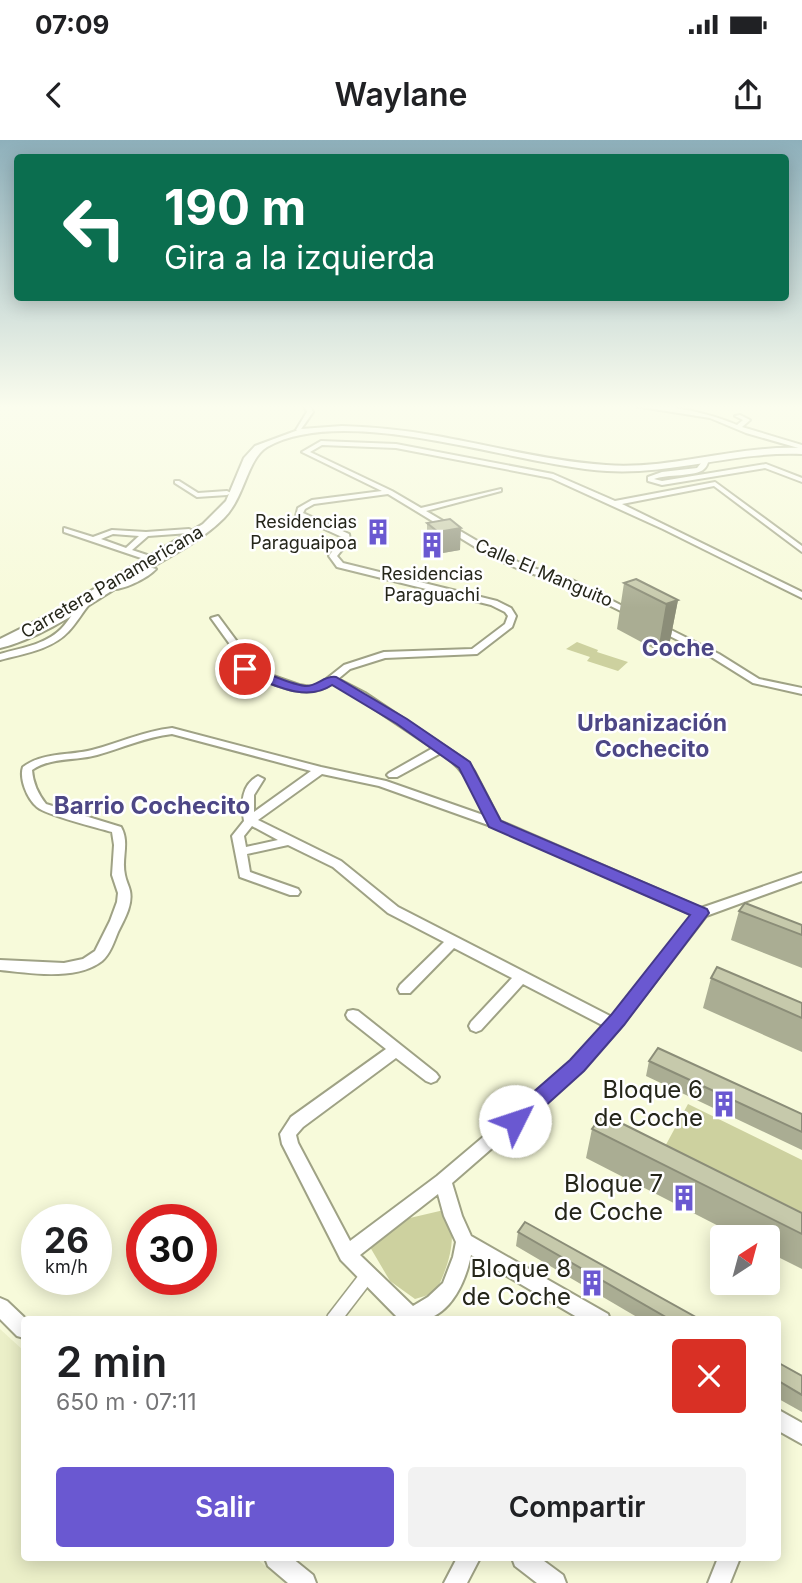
<!DOCTYPE html>
<html lang="es">
<meta charset="utf-8">
<style>
:root{--surface:#fff;--page:#f2f2f2;--text:#202124;--muted:#757577;--accent:#6a58d1}
body{margin:0;font-family:Inter,sans-serif;background:var(--page);color:var(--text);height:100vh;display:flex;flex-direction:column;font-size:26px;white-space:nowrap}
*{box-sizing:border-box;margin:0}
p{font-size:23px;color:var(--muted)}
.icon{flex:none;width:38px;height:38px;fill:none;stroke:currentColor;stroke-width:2;stroke-linecap:round;stroke-linejoin:round}
.map{position:relative;flex:1;overflow:hidden}
.drawer{position:absolute;left:21px;top:1176px;width:760px;height:245px;display:flex;flex-direction:column;background:var(--surface);border-radius:7px;box-shadow:0 4px 18px #0003}
.drawer>*{flex:none}
.guide{position:absolute;left:14px;top:14px;width:775px;height:147px;border-radius:7px;box-shadow:0 4px 18px #0003;background:#0b6e4f;color:#fff;overflow:hidden}
.needle{width:46px;rotate:36deg}
.tools{position:absolute;left:710px;top:1085px;display:grid;gap:14px}
.tools a{display:grid;place-items:center;width:70px;height:70px;border-radius:7px;background:var(--surface);box-shadow:0 4px 18px #0003;font-size:35px}
.speed{position:absolute;left:21px;top:1064px;display:flex;gap:14px;font-size:35px;font-weight:700;text-align:center}
.speed>*{display:grid;place-content:center;width:91px;height:91px;border-radius:50%;background:var(--surface);box-shadow:0 4px 18px #0003;line-height:1}
.speed small{font-size:18px;font-weight:400}
.speed .limit{border:10px solid #d22;background:#fff;color:#111}
.pin{position:absolute;display:grid;place-items:center;width:60px;height:60px;color:#fff;margin:-30px;border:4px solid #fff;border-radius:50%;box-shadow:0 2px 7px #0007}
.me{position:absolute;width:77px;margin:-38px;rotate:49deg;stroke-linejoin:round;filter:drop-shadow(0 0 5px #0008)}
.turn{display:flex;align-items:center;gap:24px;height:147px;padding:0 35px;font-size:32px}
.turn .icon{width:91px;height:91px;stroke-width:2.5}
.turn b{display:block;font-size:49px;line-height:60px}
.round{display:grid;place-items:center;flex:none;width:74px;height:74px;border-radius:7px;background:var(--page)}
.head{display:flex;align-items:center;justify-content:space-between;height:119px;padding:0 35px}
h1{font-size:42px;font-weight:600;line-height:52px}
.primary-button{display:flex;gap:14px;margin-top:auto;padding:14px 35px}
.primary-button a{flex:1;height:80px;border-radius:7px;background:var(--accent);color:#fff;font-size:28px;font-weight:600;line-height:80px;text-align:center}
.primary-button a+a{background:var(--page);color:var(--text)}
.status{display:flex;justify-content:space-between;align-items:center;height:49px;padding:0 35px;background:var(--surface);direction:ltr}
.status svg{height:19px;fill:currentColor}
header{display:flex;justify-content:space-between;align-items:center;height:91px;padding:0 35px;background:var(--surface);font-size:32px;font-weight:600}
.map>svg:first-child{display:block}
</style>
<div class="status"><b>07:09</b><svg viewBox="0 0 49 12"><path d="M0 12V9h3v3zM5 12V6h3v6zM10 12V3h3v9zM15 12V0h3v12zM26 1h20v11H26zM47 4h2v5h-2z"/></svg></div>
<header><svg class="icon" aria-label="back" viewBox="0 0 24 24"><path d="M15 5l-7 7 7 7"/></svg>Waylane<svg class="icon" aria-label="share" viewBox="0 0 24 24"><path d="M12 15V3M7 8l5-5 5 5M5 13v7h14v-7"/></svg></header>
<div class="map">
<svg width="802" height="1443" viewBox="0 0 802 1443">
<rect width="100%" height="100%" fill="#f7fada"/>
<!-- built -->
<path fill="#ebefc8" d="M0 1189 24 1211V1418H256L285 1443H0Z"/>
<!-- green -->
<path fill="#cdd19f" d="M577 502 598 510 597 512 628 522 618 531 587 521 590 517 566 509Z
M688 964 802 1020V1084L662 1012Z
M444 1070C461 1093 447 1130 435 1153L415 1159 390 1141 370 1107 397 1081Z"/>
<g fill="none" stroke-linecap="round" stroke-linejoin="round">
<!-- pedestrian casing -->
<g stroke="#9fa285" stroke-width="3">
<path id="pedestrian" d="M367 1129 372 1131 374 1136 372 1141 342 1180H326L328 1175 362 1131Z"/>
</g>
<!-- minor casing -->
<g stroke="#9fa285" stroke-width="4">
<path id="minor" d="M304 266H310L313 272 299 292 296 290 307 272Z
M635 266C665 263 709 273 737 285L743 280 735 276 740 275 750 280 742 287 802 305V309L746 293 710 278Z
M321 301 396 304 553 334 615 361 715 342 802 406V412L714 346 622 364 802 452V458L663 389 551 338 396 308 322 305 310 312 392 351 421 368 501 349V351L426 371 496 412 527 426 574 441 638 474 631 476 568 445 521 430 490 416 388 354 314 364 305 369 303 373 349 394 350 400 337 416 343 423 497 461 511 468 516 476 512 487 477 514 385 518 350 529 338 539 365 553 465 620 474 631 500 681 701 768 802 733V741L706 776 619 889 582 930 452 1043 462 1076 471 1096 608 1174 610 1180H582L471 1115C466 1140 452 1174 423 1180 416 1181 408 1180 400 1180L341 1120 282 1004 280 994 291 977 386 909 348 879 346 875 348 871 353 870 358 871 436 933 439 937 436 941 431 943 426 941 396 918 303 987 296 995 298 1003 350 1101 437 1036 572 922 604 886 523 844 481 890 476 892 471 890 469 886 471 882 512 838 454 808 410 853H400L398 849 400 845 444 802 388 773 333 727 288 705 247 714 250 732 298 749 300 752 298 755H290L240 737 232 696 244 681C241 663 241 645 258 636L264 639 254 655V672L311 631 172 594C146 597 122 608 97 615 76 621 50 617 32 630 33 643 38 654 46 664L121 687C130 703 121 718 125 735 126 741 129 746 130 751 133 765 124 780 118 792 114 802 110 814 102 821 77 841 29 833 0 830V820L64 823 83 819 95 811 110 781 117 762 118 753 112 735 114 705 112 692C98 688 46 675 37 667 27 659 19 638 23 627 43 612 68 616 92 610 119 603 144 591 172 588L321 627 386 641 486 676C471 647 468 632 441 613L397 637H389L387 635 389 633 433 608 357 557 333 543C306 564 269 541 242 531L229 503 211 478 218 476 238 503 248 527 299 545 311 547 320 544 344 525 384 512 472 509 505 484 508 476 505 472 491 465 337 427 329 416 342 397 296 376 298 368 312 360 382 351 302 312ZM322 634 379 646 491 686 693 775 612 877 398 767 341 721 258 680ZM252 686 278 700 246 707 244 696ZM438 1054 444 1076 456 1102 453 1117 443 1143 428 1157 413 1166 360 1115Z
M706 317 709 319C708 322 707 327 704 329 696 337 666 334 654 339L662 341 766 324 802 338V342L765 328 662 345 648 341V337L662 332 697 328Z
M175 341H179L198 353 227 351 231 353 227 355 197 357 175 343Z
M64 388 93 397 112 390 146 392 189 389 193 391 189 393 148 396 132 410 150 416V420H147L64 392ZM113 394 139 396 126 408 101 399Z
M149 427 156 429C148 438 119 453 109 448L142 433Z
M85 459 92 461C83 471 77 483 68 492 51 510 22 514 0 520V514C20 508 45 505 61 489 70 480 75 468 85 459Z
M657 483 719 514 759 539 802 548V554L753 543 713 518 654 488V484Z
M0 1158 7 1161 27 1180H24V1198L17 1196 0 1179Z
M777 1269 802 1283V1304L777 1290Z
M265 1418H292L313 1435 316 1443H288L268 1426Z
M457 1418H480L467 1443H444Z
M512 1418H540L563 1435 566 1443H537L515 1426Z
M718 1418H740L730 1443H708Z"/>
</g>
<!-- primary casing -->
<g stroke="#9fa285" stroke-width="4">
<path id="primary" d="M342 286C374 287 405 290 437 296 493 306 549 321 606 325 671 330 736 305 802 308V314C736 311 672 335 607 331 517 326 347 262 267 307 247 319 245 357 224 378 199 403 166 418 136 436 95 460 46 497 0 508V499L64 467 203 384 226 361 244 318 255 306 301 289Z"/>
</g>
<!-- pedestrian -->
<use href="#pedestrian" fill="#fff" fill-rule="evenodd"/>
<!-- minor -->
<use href="#minor" fill="#fff" fill-rule="evenodd"/>
<!-- primary -->
<use href="#primary" fill="#fff" fill-rule="evenodd"/>
</g>
<!-- wall -->
<path fill="#aaad93" d="M427 383 460 410 437 414 427 405Z
M624 443 678 460 669 506 658 511 617 489Z
M739 771 802 785V828L731 800Z
M711 838 802 863V912L703 868Z
M649 921 802 974V1010L646 936Z
M592 989 802 1073V1129L768 1112V1097H740L586 1018Z
M518 1092 701 1180H642L516 1106Z
M777 1222 802 1236V1272L777 1258Z"/>
<!-- shaded-wall -->
<path fill="#8b8d78" d="M461 388 460 410 437 414 438 392Z
M678 460 669 506 658 511 666 464Z"/>
<!-- building -->
<path fill="#c6c9ab" stroke="#8b8d78" stroke-width="2" d="M450 379 461 388 438 392 427 383Z
M636 439 678 460 666 464 624 443Z
M745 763 802 785V795L739 771Z
M717 827 802 863V878L711 838Z
M658 908 802 974V992L649 921Z
M603 974 802 1073V1094L592 989Z
M525 1082 701 1180H671L518 1092Z
M777 1222 802 1236V1255L777 1240Z"/>
<!-- sky -->
<linearGradient id="sky" x2="0" y2="1"><stop stop-color="#8eb0bb"/><stop offset="0.57" stop-color="#fbfdee"/><stop offset="1" stop-color="#fbfdee" stop-opacity="0"/></linearGradient>
<rect width="802" height="468" fill="url(#sky)"/>
<!-- route -->
<path fill="#6a58d1" stroke="#453988" stroke-width="2" d="M245 525C264 531 285 543 305 546 317 547 324 535 336 537L407 579 470 622 501 681 707 769 709 773 624 885 584 931 522 987 515 990 507 987 504 981 507 975 570 920 611 875 690 775 489 687 459 628 397 584 332 545C304 564 269 542 240 532V526Z"/>
<!-- icons -->
<defs>
<g id="building-bare" transform="scale(2.1)"><path d="M-4-6H4V6H1V3H-1V6H-4ZM-2.5-4.3h1.7v1.8h-1.7ZM.8-4.3h1.7v1.8H.8ZM-2.5-1h1.7V.8h-1.7ZM.8-1h1.7V.8H.8Z" fill="#6a58d1" stroke="#fff" stroke-width="2.5" paint-order="stroke"/></g>
</defs>
<g fill-rule="evenodd">
<use href="#building-bare" x="378" y="392"/>
<use href="#building-bare" x="432" y="405"/>
<use href="#building-bare" x="724" y="964"/>
<use href="#building-bare" x="684" y="1058"/>
<use href="#building-bare" x="592" y="1143"/>
</g>
<g text-anchor="middle" stroke-width="5" stroke-linejoin="round" paint-order="stroke">
<!-- far-poi labels -->
<g font-size="18" fill="#25261a" stroke="#fff" text-anchor="end">
<text x="357" y="388">Residencias<tspan x="357" dy="21">Paraguaipoa</tspan></text>
<text x="432" y="440" text-anchor="middle">Residencias<tspan x="432" dy="21">Paraguachi</tspan></text>
</g>
<!-- far-street labels -->
<g font-size="18" fill="#25261a" stroke="#fff">
<text transform="translate(544 433) rotate(23)" y="6">Calle El Manguito</text>
<text transform="translate(112 442) rotate(-30)" y="6">Carretera Panamericana</text>
</g>
<!-- far-district labels -->
<g font-size="23" font-weight="bold" fill="#4d4785" stroke="#fff">
<text x="678" y="516">Coche</text>
</g>
<!-- neighbourhood labels -->
<g font-size="23" font-weight="bold" fill="#4d4785" stroke="#fff">
<text x="652" y="591">Urbanización<tspan x="652" dy="26">Cochecito</tspan></text>
</g>
<!-- quarter labels -->
<g font-size="24" font-weight="bold" fill="#4d4785" stroke="#fff">
<text x="152" y="674">Barrio Cochecito</text>
</g>
<!-- near-poi labels -->
<g font-size="24" fill="#25261a" stroke="#fff" text-anchor="end">
<text x="703" y="958">Bloque 6<tspan x="703" dy="28">de Coche</tspan></text>
<text x="663" y="1052">Bloque 7<tspan x="663" dy="28">de Coche</tspan></text>
<text x="571" y="1137">Bloque 8<tspan x="571" dy="28">de Coche</tspan></text>
</g>
</g>
</svg>
<div class="tools">
<a><svg class="needle" viewBox="-14 -14 28 28"><path d="M0-13l5 13h-10z" fill="#e53935"/><path d="M0 13l5-13h-10z" fill="#757577"/></svg></a>
</div>
<div class="speed"><div>26<small>km/h</small></div><div class="limit">30</div></div>
<div class="pin" style="left:245px;top:529px;background:#d93025"><svg class="icon" aria-label="arrive" viewBox="0 0 24 24"><path d="M6 21V4h12l-3 4 3 4H6"/></svg></div>
<svg class="me" style="left:515px;top:981px" viewBox="-20 -20 40 40"><circle r="19" fill="#fff"/><path d="M0-13L10 11 0 6-10 11z" fill="#6a58d1"/></svg>
<div class="guide">
<div class="turn"><svg class="icon" aria-label="left" viewBox="0 0 24 24"><path d="M17 20v-9H6M10 6l-5 5 5 5"/></svg><div><b>190 m</b>Gira a la izquierda</div></div>
</div>
<section class="drawer">
<div class="head"><div><h1>2 min</h1><p>650 m · 07:11</p></div><a class="round" style="background:#d93025;color:#fff"><svg class="icon" aria-label="close" viewBox="0 0 24 24"><path d="M6 6l12 12M18 6L6 18"/></svg></a></div>
<div class="primary-button"><a>Salir</a><a>Compartir</a></div>
</section>
</div>
